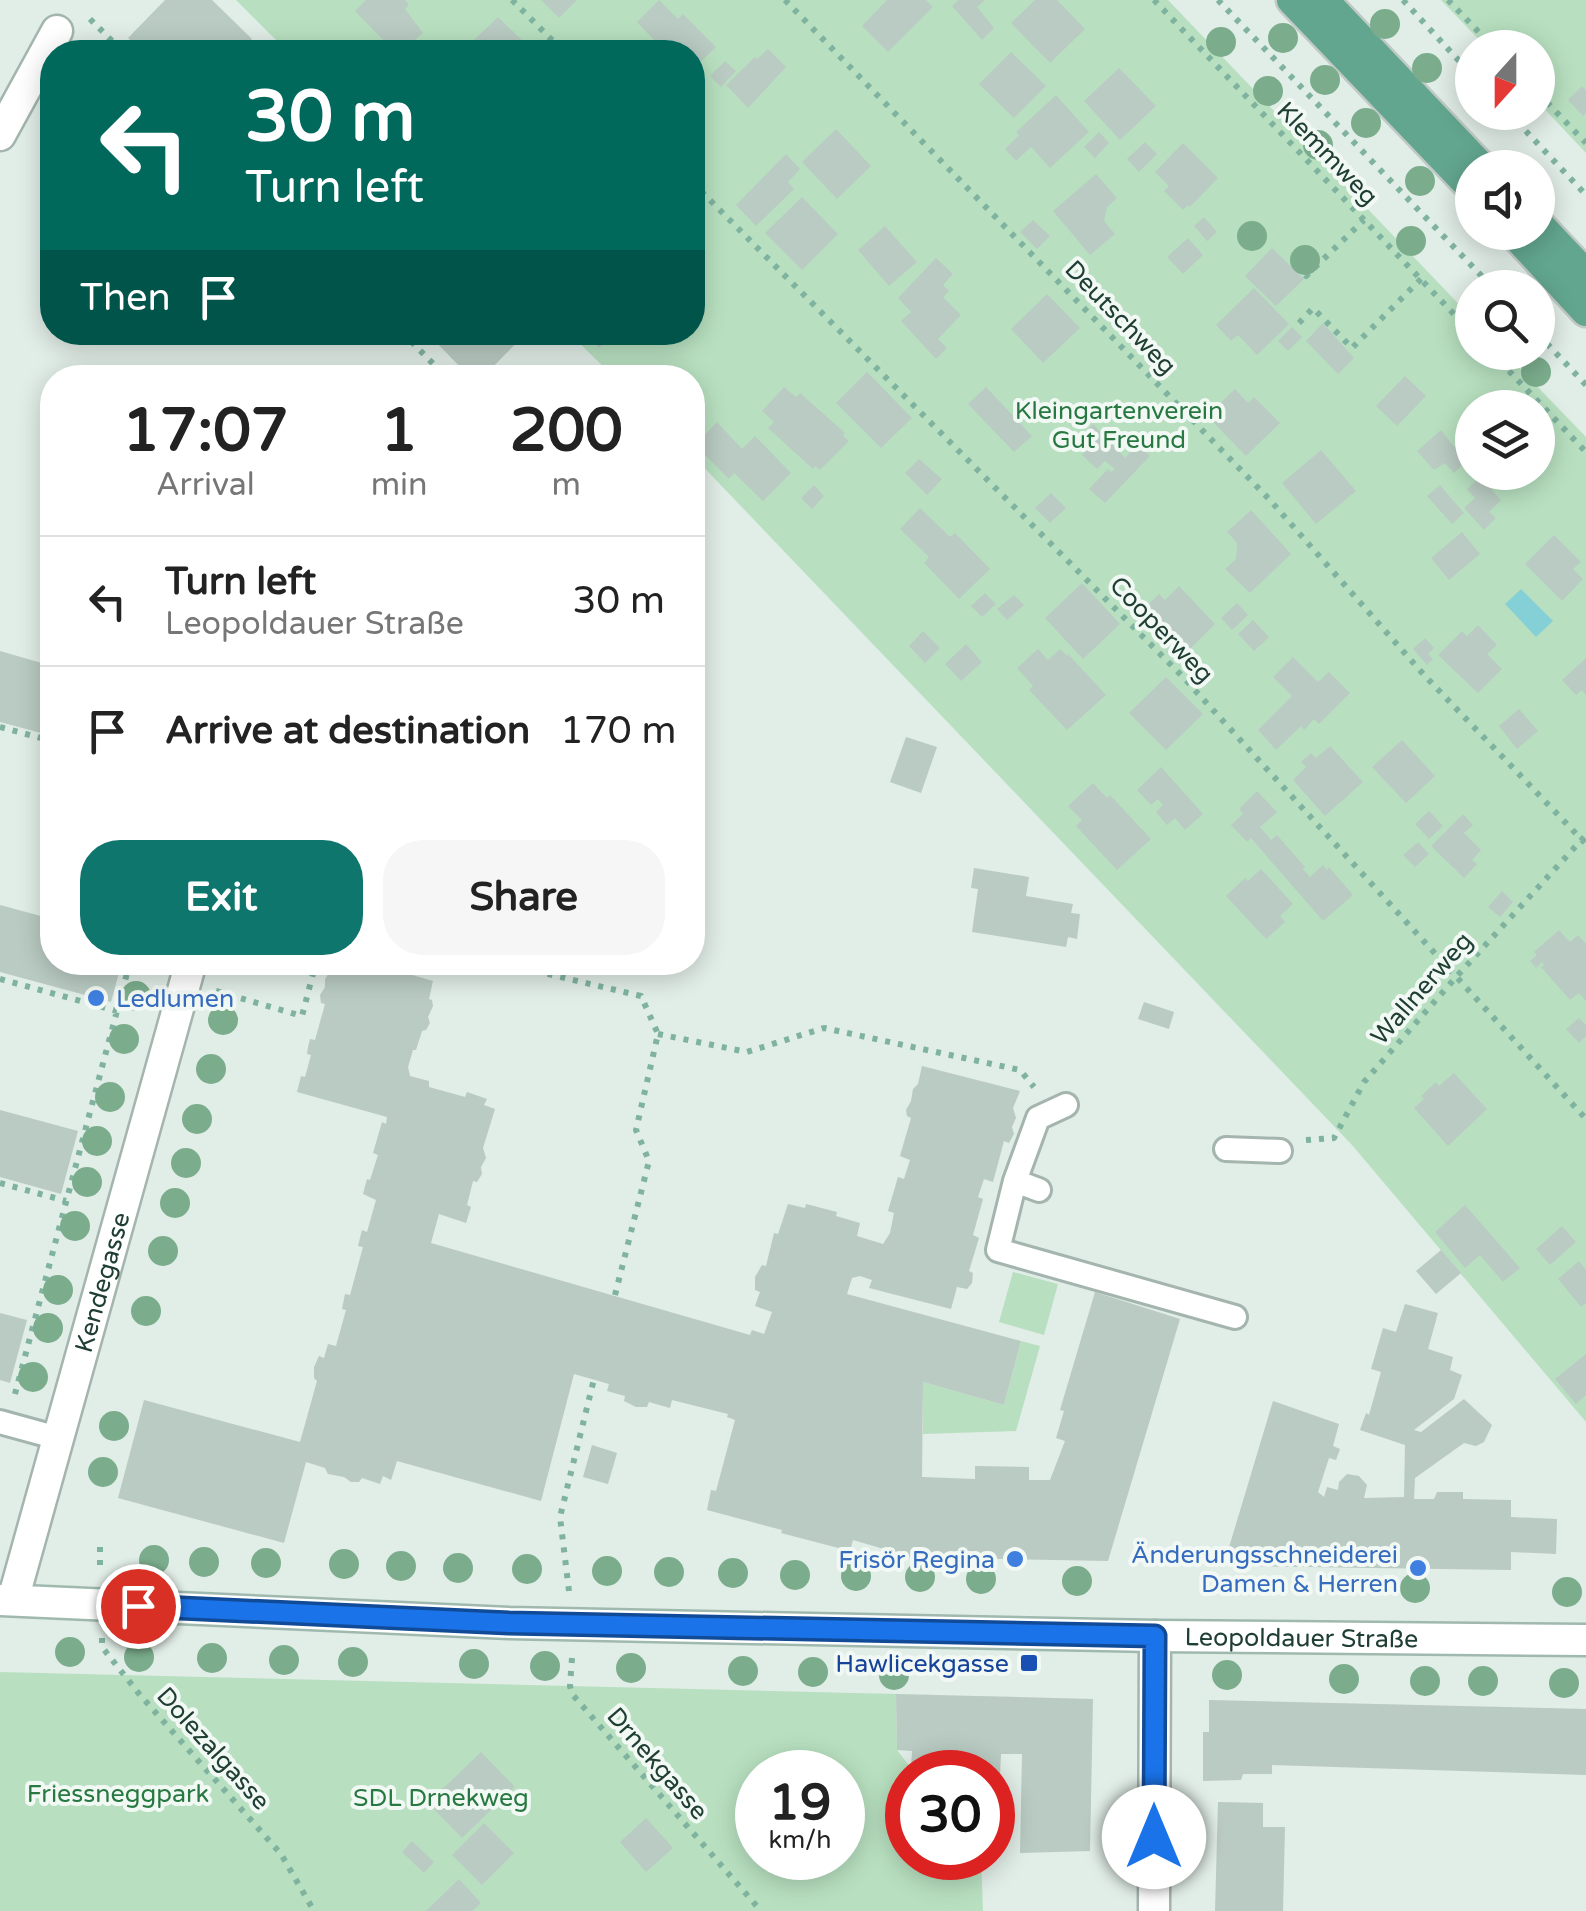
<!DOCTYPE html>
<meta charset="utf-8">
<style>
:root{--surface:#fff;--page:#f6f6f6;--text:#222;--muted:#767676;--line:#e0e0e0;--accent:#0f766e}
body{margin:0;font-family:"Varela Round",sans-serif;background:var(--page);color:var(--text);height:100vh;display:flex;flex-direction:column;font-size:38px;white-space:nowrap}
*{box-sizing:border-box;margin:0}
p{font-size:32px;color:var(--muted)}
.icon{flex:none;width:55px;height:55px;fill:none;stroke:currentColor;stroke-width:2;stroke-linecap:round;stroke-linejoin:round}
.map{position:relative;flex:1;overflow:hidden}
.panel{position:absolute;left:40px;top:365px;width:665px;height:610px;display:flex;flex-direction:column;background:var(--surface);border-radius:40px;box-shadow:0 5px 25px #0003}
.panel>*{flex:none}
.hud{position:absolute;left:40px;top:40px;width:665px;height:305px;border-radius:40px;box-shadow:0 5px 25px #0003;background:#00695c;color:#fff;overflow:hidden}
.needle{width:65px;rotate:201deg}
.fabs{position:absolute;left:1455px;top:30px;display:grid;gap:20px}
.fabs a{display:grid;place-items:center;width:100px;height:100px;border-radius:50%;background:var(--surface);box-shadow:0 5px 25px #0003;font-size:50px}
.speed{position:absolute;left:735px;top:1750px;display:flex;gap:20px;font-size:50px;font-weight:700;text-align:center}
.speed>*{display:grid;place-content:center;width:130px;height:130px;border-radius:50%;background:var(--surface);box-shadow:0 5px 25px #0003;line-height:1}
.speed small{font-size:25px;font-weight:400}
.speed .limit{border:15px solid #d22;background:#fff;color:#111}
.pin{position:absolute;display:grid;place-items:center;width:85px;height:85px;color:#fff;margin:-42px;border:5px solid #fff;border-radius:50%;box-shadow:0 2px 10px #0007}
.me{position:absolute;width:110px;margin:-55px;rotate:0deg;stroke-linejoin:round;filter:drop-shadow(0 0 8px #0008)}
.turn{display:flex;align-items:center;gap:35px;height:210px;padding:0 40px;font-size:45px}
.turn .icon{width:130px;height:130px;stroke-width:2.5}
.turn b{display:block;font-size:70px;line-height:85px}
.then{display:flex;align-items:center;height:95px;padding:0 40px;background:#0003;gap:20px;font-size:38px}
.eta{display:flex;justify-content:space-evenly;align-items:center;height:170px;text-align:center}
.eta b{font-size:60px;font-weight:700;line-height:70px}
.action{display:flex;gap:20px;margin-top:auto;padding:20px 40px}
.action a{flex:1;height:115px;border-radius:40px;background:var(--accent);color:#fff;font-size:40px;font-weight:700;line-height:115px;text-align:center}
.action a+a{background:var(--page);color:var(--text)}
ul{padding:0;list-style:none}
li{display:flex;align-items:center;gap:30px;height:130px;padding:0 40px;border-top:2px solid var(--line)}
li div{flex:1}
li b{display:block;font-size:38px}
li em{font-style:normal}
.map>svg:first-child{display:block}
</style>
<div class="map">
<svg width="1586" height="1911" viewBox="0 0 1586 1911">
<rect width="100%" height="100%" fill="#e1ede7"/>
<!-- green -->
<path fill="#b8e0c0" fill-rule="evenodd" d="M236 0H1168L1472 318V352L1505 353 1586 437V1422L1352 1145 693 456 692 378 614 377 569 333 692 332V52H288ZM1472 408H1538V472H1472Z
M1441 0H1586V153L1538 102V48L1486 47Z
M1013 1272 1058 1284 1044 1335 999 1322Z
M1021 1341 1040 1346 1016 1431 923 1434V1382L1004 1405Z
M0 1672 896 1694 897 1750 914 1772H908V1858H981L983 1911H0ZM758 1772H842V1858H758Z"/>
<!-- water -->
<path fill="#85d0d6" d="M1521 589 1553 621 1536 637 1505 604Z"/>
<!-- building -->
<path fill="#b9cbc2" d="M165 0H212L252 39 239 52H142L128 38Z
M366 0H405L409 5 405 9 423 33 400 52 391 43 388 45 355 11Z
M541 0H577L559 18Z
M659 0 678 19 683 14 716 47 692 70V52H661L652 43 655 41 637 22Z
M887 0H926L933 7 888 52 862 26Z
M959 0H985L977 7 994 28 982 40 952 6Z
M1035 0H1057L1085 29 1050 63 1011 23Z
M498 17 534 52H483L472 42Z
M768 49 786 67 748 108 726 85 755 57 757 59Z
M1011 52 1046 86 1014 118 979 84Z
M725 61 736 71 721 87 710 76Z
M1119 68 1156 106 1120 140 1084 101Z
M1582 86 1586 90V113L1583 116 1568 100Z
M1056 95 1089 132 1050 168 1031 147 1016 161 1005 149 1019 135 1016 132Z
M836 129 871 166 837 199 802 162Z
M1099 132 1109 143 1095 158 1084 147Z
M1145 142 1157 154 1139 172 1127 159Z
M1183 143 1218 178 1190 207 1188 205 1183 210 1164 191 1169 186 1155 172Z
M786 154 800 169 788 182 794 189 756 226 736 205Z
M1096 174 1117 198 1107 207 1104 221 1115 234 1090 255 1053 211Z
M802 197 838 234 802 270 765 233Z
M1204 217 1217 232 1207 241 1194 226Z
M1033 220 1050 236 1037 249 1020 232Z
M885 226 917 262 889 286 858 250Z
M1188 238 1203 255 1183 274 1167 257Z
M1272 248 1304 279 1276 306 1245 276Z
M936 258 953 274 943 285 949 291 943 297 961 315 938 339 947 348 936 359 901 321 911 312 898 298Z
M1254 288 1289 324 1257 355 1238 335 1231 341 1216 325Z
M1047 294 1080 328 1043 363 1011 329Z
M1323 323 1354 358 1338 374 1306 341Z
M1292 327 1302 337 1288 351 1278 341Z
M426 332H527L482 378H471Z
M584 332H615L599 348Z
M867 372 912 418 881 448 836 403Z
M1405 376 1426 396 1397 426 1376 406Z
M784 387 796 397 800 393 845 433 843 436 849 441 820 470 815 466 813 469 768 428 774 422 762 411Z
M986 387 1032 436 1014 452 968 404Z
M1235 389 1248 403 1254 397 1280 423 1246 456 1207 416Z
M717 422 742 449 755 436 791 473 763 501 734 473 729 479 695 445Z
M1093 424 1125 458 1138 444 1150 456 1105 503 1089 489 1108 469 1111 472 1115 469 1105 461 1097 469 1082 455 1088 448 1078 439Z
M1441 430 1466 462 1454 473 1445 463 1434 470 1417 451Z
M1321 450 1356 491 1316 524 1282 483Z
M919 459 942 479 927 495 905 473Z
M1480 477 1501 500 1489 512 1496 518 1484 530 1464 508 1475 498 1467 489Z
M814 485 824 496 812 509 801 498Z
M1440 485 1464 513 1452 524 1427 496Z
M1051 493 1066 508 1050 523 1035 508Z
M920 508 950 537 955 533 990 569 959 599 924 563 929 557 900 529Z
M1251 510 1291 554 1250 593 1225 569 1236 559 1237 543 1227 532Z
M1462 532 1480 554 1449 580 1431 558Z
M1554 535 1581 562 1573 569 1583 579 1562 601 1525 564Z
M1082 583 1120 624 1083 659 1045 618Z
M1179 586 1215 624 1182 657 1140 613 1159 594 1165 600Z
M985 593 996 604 982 617 971 606Z
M1014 595 1024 605 1007 620 997 609Z
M1237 603 1248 615 1232 630 1221 618Z
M1253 620 1269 637 1254 651 1238 634Z
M1478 625 1497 645 1487 654 1502 669 1478 693 1438 655 1462 631 1467 636Z
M923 631 940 648 925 663 909 646Z
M1425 638 1434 648 1428 654 1433 659 1427 665 1413 649Z
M966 644 982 662 961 681 945 664Z
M1038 649 1048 660 1060 649 1067 656 1068 654 1106 695 1067 730 1029 690 1033 686 1017 668Z
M0 651 52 666V736L0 722Z
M1293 657 1318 682 1329 672 1350 693 1319 724 1314 719 1304 730 1301 726 1276 750 1258 730 1292 696 1273 677Z
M1586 658V695L1582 690 1576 695 1562 680Z
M1166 677 1203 714 1166 750 1129 713Z
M1519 709 1538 731 1517 749 1499 726Z
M906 737 937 747 921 793 890 782Z
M1402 740 1435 776 1406 803 1372 767Z
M1330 746 1363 782 1325 816 1293 780 1306 767 1301 762 1311 753 1316 758Z
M1161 767 1203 814 1185 830 1175 818 1167 825 1156 812 1163 805 1158 799 1151 805 1137 790Z
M1093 783 1107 798 1110 795 1151 839 1117 870 1076 826 1082 820 1068 806Z
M1257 791 1277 812 1260 827 1271 840 1277 835 1305 867 1303 869 1310 877 1323 865 1327 870 1329 867 1353 895 1323 921 1251 838 1247 842 1231 825 1243 814 1239 809Z
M1429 811 1443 826 1429 839 1415 824Z
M1463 814 1473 825 1464 833 1481 850 1472 860 1477 864 1464 878 1431 846Z
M1418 842 1429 854 1415 867 1403 855Z
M974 868 1029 877 1026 896 1073 904 1071 913 1080 914 1077 939 1068 937 1066 947 972 932 978 889 971 888Z
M1261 869 1293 904 1280 916 1285 922 1266 939 1226 896 1245 878 1248 881Z
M1502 891 1513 902 1500 917 1488 907Z
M0 905 52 919V962H122L111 1002 0 972Z
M1559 930 1570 942 1578 935 1586 944V1001L1579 993 1570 1000 1541 967 1544 965 1542 962 1536 968 1530 961 1537 955 1534 952Z
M335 962H368L433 981 429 999 432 1000 433 1006 428 1017 430 1023 426 1030 422 1031 416 1050H413L408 1067 410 1076 429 1081V1087L465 1097 467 1092 487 1099 484 1105 495 1109 483 1148 486 1158 481 1167 482 1174 477 1182 473 1181 467 1205 471 1207 466 1223 439 1214 431 1243 750 1335 752 1330 764 1334 772 1312 755 1306 760 1292 755 1290V1277L762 1265 766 1266 774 1233 778 1234 788 1204 805 1208 806 1204 837 1212 836 1216 860 1223 857 1236 883 1244 890 1233 894 1213 888 1211 898 1177 904 1179 910 1160 900 1156 911 1118 907 1116 906 1110 911 1101 913 1089 918 1084 922 1066 1020 1091 1013 1108 1016 1118 1012 1127 1014 1134 1009 1143 1004 1141 993 1182 984 1179 978 1197 983 1199 973 1235 979 1238 969 1271 973 1273 972 1283 967 1289 957 1287 951 1309 869 1288 872 1280 860 1276 852 1278 847 1294 1021 1341 1004 1405 923 1382 922 1477 975 1479V1466L1029 1467V1480H1050L1065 1441 1056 1438 1064 1411 1060 1410 1095 1292 1180 1319 1108 1561 901 1557V1554L853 1540 850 1551 781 1533 782 1530 707 1510 711 1490 716 1491 735 1420 727 1417 728 1414 672 1400 670 1408 649 1402 647 1407H636L624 1401 625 1396 607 1391 609 1384 574 1374 541 1501 397 1461 391 1480 383 1476 380 1484 362 1478 359 1482H351L344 1477 328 1474 325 1468 306 1462 284 1543 118 1498 144 1400 300 1442 317 1381 314 1378V1367L319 1356 324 1358 328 1344 336 1346 346 1310 342 1309 345 1294 350 1295 363 1247 358 1246 362 1230 367 1232 376 1200 363 1194 367 1179 370 1180 378 1155 373 1153 382 1122 386 1124 387 1117 297 1092 301 1076 305 1077 311 1055 307 1054 308 1047 310 1039 315 1040 325 1004 321 1003 320 995 325 987V979L329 973 332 974Z
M1144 1002 1174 1012 1169 1029 1138 1019Z
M1579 1018 1586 1025V1036L1579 1043 1566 1029Z
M1454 1073 1487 1109 1448 1146 1414 1108 1424 1099 1421 1096 1436 1082 1439 1086Z
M0 1110 78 1131 61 1194 0 1177Z
M1465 1205 1520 1268 1503 1282 1480 1255 1465 1268 1435 1232Z
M1562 1226 1576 1242 1550 1265 1536 1249Z
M1441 1250 1461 1273 1436 1294 1416 1271Z
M1579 1261 1586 1270V1303L1581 1307 1558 1279Z
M1405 1304 1438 1313 1428 1349 1453 1357 1450 1370 1462 1375 1454 1399 1414 1430 1421 1432 1464 1399 1492 1425 1484 1442 1476 1446 1464 1443 1415 1478 1414 1499H1434L1437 1492H1463V1499L1511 1500V1517L1557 1519 1556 1554 1511 1552V1570L1236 1566 1227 1554 1273 1401 1339 1424 1333 1446 1340 1449 1336 1460 1329 1458 1318 1492 1324 1497 1327 1487 1338 1490 1339 1482 1347 1474 1359 1476 1367 1485 1364 1498 1404 1497 1405 1445 1360 1430 1366 1413 1369 1415 1381 1372 1371 1369 1383 1328 1396 1332Z
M0 1313 27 1320 10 1383 0 1380Z
M1586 1354V1395L1576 1404 1555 1379Z
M592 1445 617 1453 608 1484 583 1477Z
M896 1694 1093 1699 1090 1851 1020 1853 1022 1754H1001L1000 1776H992V1772H916L911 1768 912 1751 897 1750Z
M1209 1700 1586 1709V1775L1272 1765V1774H1243L1241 1780 1203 1781V1732H1209Z
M481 1752 515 1787 462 1838 428 1803Z
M1218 1802 1263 1803V1827H1285L1283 1911H1215Z
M646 1818 673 1848 646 1872 620 1842Z
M484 1823 514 1853 482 1885 452 1855Z
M412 1841 434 1862 424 1873 402 1852Z
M459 1879 481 1903 472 1911H426Z"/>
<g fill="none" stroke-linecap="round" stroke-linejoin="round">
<!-- lane casing -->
<g stroke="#a3b5ae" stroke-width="28">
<path id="lane" d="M1226 1149 1280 1151
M1015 1181 998 1250 1235 1317
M1039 1190 1015 1181 1038 1118 1066 1105
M0 1422 58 1438"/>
</g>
<!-- street casing -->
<g stroke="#a3b5ae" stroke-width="35">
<g id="street">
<path d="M0 135 57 31"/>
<path id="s1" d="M13 1600 191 962"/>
<path d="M1154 1911 1155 1636"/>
</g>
</g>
<!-- secondary casing -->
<g stroke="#9fb9ae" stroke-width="35">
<g id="secondary">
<path id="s2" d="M0 1600 509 1623 1155 1636 1586 1640"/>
</g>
</g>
<!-- primary casing -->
<g stroke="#c1c9c6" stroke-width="35">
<path id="primary" d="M1292 0 1472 188
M1323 0 1482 168
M1538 224 1586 275
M1513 232 1586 311"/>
</g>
<!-- path -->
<path stroke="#7fb39f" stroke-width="6" stroke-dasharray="5 8" stroke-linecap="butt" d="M512 0 564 52
M785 0 1269 499 1425 676 1586 844
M1154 0 1472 333
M1218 0 1493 288
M1403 0 1472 75
M1448 0 1494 48
M90 19 123 52
M1538 93 1586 143
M1508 112 1586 195
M692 182 1182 676 1586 1119
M1296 266 1306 276 1364 220
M1299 323 1313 308 1352 348 1421 279
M402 332 447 378
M1538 334 1586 385
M1491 352 1586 452
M0 727 52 741
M497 962 641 996 658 1034 636 1130 649 1161 615 1295
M0 979 117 1011
M216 991 302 1016 316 962
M658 1034 747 1052 824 1028 1020 1070 1034 1087
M1306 1140 1334 1138 1364 1082 1457 976 1586 835
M0 1183 66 1201
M15 1394 130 962
M100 1547V1570
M569 1591 560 1517 594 1379
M102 1638V1647L140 1695 281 1854 314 1911
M572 1658 570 1686 572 1694 761 1911"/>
<!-- lane -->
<use href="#lane" stroke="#fff" stroke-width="22"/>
<!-- street -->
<use href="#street" stroke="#fff" stroke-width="30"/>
<!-- secondary -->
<use href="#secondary" stroke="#fff" stroke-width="30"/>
<!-- primary -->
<use href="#primary" stroke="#62a68f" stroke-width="30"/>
</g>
<!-- trees -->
<g fill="#7bad8c">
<circle cx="1385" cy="24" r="15"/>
<circle cx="1283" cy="38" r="15"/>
<circle cx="1221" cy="42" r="15"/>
<circle cx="1427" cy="68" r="15"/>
<circle cx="1325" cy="80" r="15"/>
<circle cx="1268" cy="91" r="15"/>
<circle cx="1366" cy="123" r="15"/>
<circle cx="1318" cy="145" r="15"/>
<circle cx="1420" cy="181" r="15"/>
<circle cx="1252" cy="236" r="15"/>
<circle cx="1411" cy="241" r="15"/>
<circle cx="1305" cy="260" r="15"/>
<circle cx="1536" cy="372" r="15"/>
<circle cx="136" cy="996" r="15"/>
<circle cx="223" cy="1020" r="15"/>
<circle cx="124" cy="1039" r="15"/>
<circle cx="211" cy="1069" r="15"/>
<circle cx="110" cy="1097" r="15"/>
<circle cx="197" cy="1119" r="15"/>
<circle cx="97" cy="1141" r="15"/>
<circle cx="186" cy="1163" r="15"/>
<circle cx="87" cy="1182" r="15"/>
<circle cx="175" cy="1203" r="15"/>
<circle cx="75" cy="1226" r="15"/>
<circle cx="163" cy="1251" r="15"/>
<circle cx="58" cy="1290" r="15"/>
<circle cx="146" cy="1311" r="15"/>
<circle cx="48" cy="1328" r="15"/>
<circle cx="33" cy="1377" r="15"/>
<circle cx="114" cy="1426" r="15"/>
<circle cx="103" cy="1472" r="15"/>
<circle cx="154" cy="1560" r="15"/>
<circle cx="204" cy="1562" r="15"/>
<circle cx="266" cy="1563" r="15"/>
<circle cx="344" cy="1564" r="15"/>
<circle cx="401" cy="1566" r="15"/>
<circle cx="458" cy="1568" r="15"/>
<circle cx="527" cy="1569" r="15"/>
<circle cx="607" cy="1571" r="15"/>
<circle cx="669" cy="1572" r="15"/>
<circle cx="733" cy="1573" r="15"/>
<circle cx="795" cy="1575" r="15"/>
<circle cx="856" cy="1576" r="15"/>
<circle cx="920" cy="1577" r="15"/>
<circle cx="981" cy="1579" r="15"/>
<circle cx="1077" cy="1581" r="15"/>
<circle cx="1415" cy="1588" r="15"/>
<circle cx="1567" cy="1592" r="15"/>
<circle cx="70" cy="1652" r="15"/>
<circle cx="139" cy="1657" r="15"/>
<circle cx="212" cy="1658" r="15"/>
<circle cx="284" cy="1660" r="15"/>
<circle cx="353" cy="1662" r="15"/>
<circle cx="474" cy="1664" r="15"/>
<circle cx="545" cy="1666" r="15"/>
<circle cx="631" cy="1668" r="15"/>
<circle cx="743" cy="1671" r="15"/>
<circle cx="813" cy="1672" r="15"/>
<circle cx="894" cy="1675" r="15"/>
<circle cx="1227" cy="1675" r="15"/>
<circle cx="1344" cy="1679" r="15"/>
<circle cx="1425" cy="1681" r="15"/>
<circle cx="1483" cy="1681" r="15"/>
<circle cx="1564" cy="1683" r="15"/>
</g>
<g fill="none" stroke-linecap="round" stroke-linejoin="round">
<!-- route casing -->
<g stroke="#114b97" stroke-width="25">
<path id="route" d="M138 1606 509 1623 1155 1636 1154 1837"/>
</g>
<!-- route -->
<use href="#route" stroke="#1a73e8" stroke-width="18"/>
</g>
<!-- markers -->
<g fill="#3f7fe0" stroke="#f2f9f5" stroke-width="4">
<circle cx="96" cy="998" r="10"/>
<circle cx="1015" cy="1559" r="10"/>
<circle cx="1418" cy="1568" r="10"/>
</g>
<rect fill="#1a4fb4" stroke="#f2f9f5" stroke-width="4" x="1019" y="1653" width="20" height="20" rx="5"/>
<g text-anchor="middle" stroke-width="8" stroke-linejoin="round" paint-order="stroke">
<!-- street labels -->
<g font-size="25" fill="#203f34" stroke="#f2f9f5">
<text transform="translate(1328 153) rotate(46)" y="9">Klemmweg</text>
<text transform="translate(1121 317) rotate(46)" y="9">Deutschweg</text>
<text transform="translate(1162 629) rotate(46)" y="9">Cooperweg</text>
<text transform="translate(1421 988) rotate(-49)" y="9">Wallnerweg</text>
<text dy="9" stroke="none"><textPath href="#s1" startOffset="330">Kendegasse</textPath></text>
<text dy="9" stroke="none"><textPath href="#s2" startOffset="1302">Leopoldauer Straße</textPath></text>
<text transform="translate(214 1748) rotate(48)" y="9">Dolezalgasse</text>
<text transform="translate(658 1763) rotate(49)" y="9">Drnekgasse</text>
</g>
<!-- park labels -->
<g font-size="25" fill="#277941" stroke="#f2f9f5">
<text x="1119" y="419">Kleingartenverein<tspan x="1119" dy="29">Gut Freund</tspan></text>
<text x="118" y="1802">Friessneggpark</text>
<text x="441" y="1806">SDL Drnekweg</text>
</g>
<!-- shop labels -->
<g font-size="25" fill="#366cbe" stroke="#f2f9f5" text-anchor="end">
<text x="116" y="1007" text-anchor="start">Ledlumen</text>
<text x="1398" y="1563">Änderungsschneiderei<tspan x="1398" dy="29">Damen &amp; Herren</tspan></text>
<text x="995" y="1568">Frisör Regina</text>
</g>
<!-- transit labels -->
<g font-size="25" fill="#164399" stroke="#f2f9f5" text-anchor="end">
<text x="1009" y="1672">Hawlicekgasse</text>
</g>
</g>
</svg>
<div class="fabs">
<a><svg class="needle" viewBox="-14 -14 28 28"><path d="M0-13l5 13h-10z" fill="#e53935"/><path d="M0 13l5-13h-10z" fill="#767676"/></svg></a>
<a><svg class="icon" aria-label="sound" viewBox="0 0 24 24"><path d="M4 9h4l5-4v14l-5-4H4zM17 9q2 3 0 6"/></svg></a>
<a><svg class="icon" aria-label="search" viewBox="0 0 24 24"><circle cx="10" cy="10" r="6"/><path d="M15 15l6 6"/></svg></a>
<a><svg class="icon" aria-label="layers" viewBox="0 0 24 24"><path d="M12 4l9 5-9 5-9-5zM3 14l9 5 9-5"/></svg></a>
</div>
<div class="speed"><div>19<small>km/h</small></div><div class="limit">30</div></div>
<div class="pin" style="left:138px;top:1606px;background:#d93025"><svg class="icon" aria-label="arrive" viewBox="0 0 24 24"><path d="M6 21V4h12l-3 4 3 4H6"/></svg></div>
<svg class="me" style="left:1154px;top:1837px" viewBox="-20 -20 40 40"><circle r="19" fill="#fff"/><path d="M0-13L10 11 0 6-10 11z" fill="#1a73e8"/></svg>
<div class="hud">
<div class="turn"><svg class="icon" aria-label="left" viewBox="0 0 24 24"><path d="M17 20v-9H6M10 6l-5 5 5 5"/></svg><div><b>30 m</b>Turn left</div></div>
<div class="then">Then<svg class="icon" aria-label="arrive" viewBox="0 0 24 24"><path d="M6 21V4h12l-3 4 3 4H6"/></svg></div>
</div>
<section class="panel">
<div class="eta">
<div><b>17:07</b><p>Arrival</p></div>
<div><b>1</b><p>min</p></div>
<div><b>200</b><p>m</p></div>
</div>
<ul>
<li><svg class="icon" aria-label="left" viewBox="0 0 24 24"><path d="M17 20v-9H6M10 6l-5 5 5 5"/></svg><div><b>Turn left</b><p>Leopoldauer Straße</p></div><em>30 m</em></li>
<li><svg class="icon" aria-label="arrive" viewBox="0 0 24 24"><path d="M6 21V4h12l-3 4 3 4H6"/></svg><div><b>Arrive at destination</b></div><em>170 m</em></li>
</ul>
<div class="action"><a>Exit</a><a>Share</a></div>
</section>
</div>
